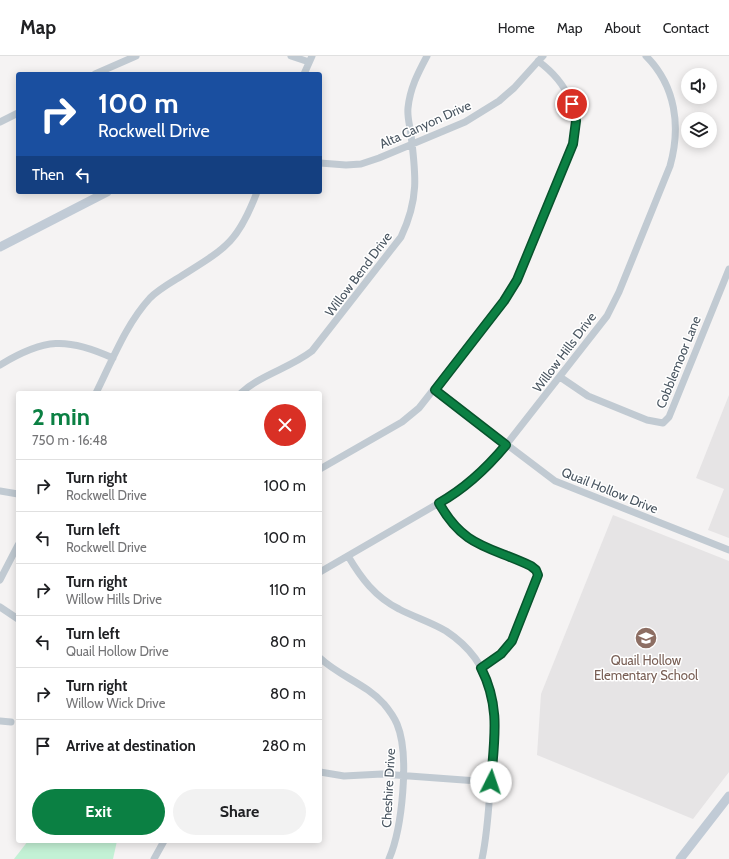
<!DOCTYPE html>
<meta charset="utf-8">
<style>
:root{--surface:#fff;--page:#f2f2f2;--text:#202124;--muted:#757577;--line:#e0e0e0;--accent:#0b8043}
body{margin:0;font-family:Cabin,sans-serif;background:var(--page);color:var(--text);height:100vh;display:flex;flex-direction:column;font-size:15px;white-space:nowrap}
*{box-sizing:border-box;margin:0}
p{font-size:13px;color:var(--muted)}
.icon{flex:none;width:22px;height:22px;fill:none;stroke:currentColor;stroke-width:2;stroke-linecap:round;stroke-linejoin:round}
.map{position:relative;flex:1;overflow:hidden}
.details{position:absolute;left:16px;top:335px;width:306px;height:452px;display:flex;flex-direction:column;background:var(--surface);border-radius:4px;box-shadow:0 2px 10px #0003}
.details>*{flex:none}
.guide{position:absolute;left:16px;top:16px;width:306px;height:122px;border-radius:4px;box-shadow:0 2px 10px #0003;background:#1a4fa0;color:#fff;overflow:hidden}
.buttons{position:absolute;left:681px;top:12px;display:grid;gap:8px}
.buttons a{display:grid;place-items:center;width:36px;height:36px;border-radius:50%;background:var(--surface);box-shadow:0 2px 10px #0003;font-size:20px}
.pin{position:absolute;display:grid;place-items:center;width:34px;height:34px;color:#fff;margin:-17px;border:2px solid #fff;border-radius:50%;box-shadow:0 1px 4px #0007}
.me{position:absolute;width:44px;margin:-22px;rotate:4deg;stroke-linejoin:round;filter:drop-shadow(0 0 3px #0008)}
.turn{display:flex;align-items:center;gap:14px;height:84px;padding:0 16px;font-size:18px}
.turn .icon{width:52px;height:52px;stroke-width:2.5}
.turn b{display:block;font-size:28px;line-height:34px}
.then{display:flex;align-items:center;height:38px;padding:0 16px;background:#0003;gap:8px;font-size:15px}
.round{display:grid;place-items:center;flex:none;width:42px;height:42px;border-radius:21px;background:var(--page)}
.overview{display:flex;align-items:center;justify-content:space-between;height:68px;padding:0 16px}
h1{font-size:24px;font-weight:700;line-height:30px;color:var(--accent)}
.action{display:flex;gap:8px;margin-top:auto;padding:8px 16px}
.action a{flex:1;height:46px;border-radius:24px;background:var(--accent);color:#fff;font-size:16px;font-weight:700;line-height:46px;text-align:center}
.action a+a{background:var(--page);color:var(--text)}
ul{padding:0;list-style:none}
li{display:flex;align-items:center;gap:12px;height:52px;padding:0 16px;border-top:1px solid var(--line)}
li div{flex:1}
li b{display:block;font-size:15px}
li em{font-style:normal}
header{display:flex;align-items:center;gap:24px;box-sizing:border-box;height:56px;padding:0 20px;background:var(--surface);border-bottom:1px solid var(--line)}
header strong{font-size:19px}
nav{display:flex;gap:22px;margin-inline-start:auto;font-size:14px}
.map>svg:first-child{display:block}
</style>
<header>
<strong>Map</strong>
<nav><a>Home</a><a>Map</a><a>About</a><a>Contact</a></nav>
</header>
<div class="map">
<svg width="729" height="803" viewBox="0 0 729 803">
<rect width="100%" height="100%" fill="#f5f3f3"/>
<!-- education -->
<path fill="#e6e4e5" d="M729 339V482L708 474 724 433 696 422Z
M613 459 729 505V716L693 763 537 699 541 638Z"/>
<!-- green -->
<path fill="#c3f1d5" d="M28 785H117L113 803H14Z"/>
<g fill="none" stroke-linecap="round" stroke-linejoin="round">
<!-- street -->
<path stroke="#c1cad2" stroke-width="7" d="M291 0 309 6
M95 18 136 0
M304 18 312 0
M0 66 18 57
M320 107 346 109 361 108 379 102 465 66 499 45 514 32 543 0
M0 309C44 282 67 281 113 302
M560 321 588 340 647 364 663 367 669 361 729 213
M435 334 555 425 729 494
M96 337C112 305 126 268 150 242 159 233 172 226 183 219 226 192 238 186 257 136
M241 337C262 318 290 312 312 295L401 181C419 143 416 119 411 79 410 70 407 61 408 52 410 32 418 17 427 0
M320 413 402 366 419 352 511 235 522 214 570 95C583 58 568 27 538 5
M0 435 18 438
M439 447C447 462 458 477 473 486 489 495 531 503 538 519L512 585 501 598 481 612
M348 500C361 522 375 541 399 553 414 561 431 566 446 575 502 612 495 661 491 719 489 747 488 775 482 803
M320 516 458 436 488 411 506 389 607 260 619 236 670 110C681 71 676 30 646 0
M0 524 18 489
M0 551 18 563
M320 602C339 620 366 628 384 648 389 654 394 661 397 668 410 699 402 773 389 803
M0 665 11 666
M320 716 344 720 382 718 491 726
M154 803 164 785"/>
<!-- secondary -->
<path stroke="#c1cbd6" stroke-width="9" d="M0 191 107 136
M680 803 729 740"/>
</g>
<g fill="none" stroke-linecap="round" stroke-linejoin="round">
<!-- route casing -->
<g stroke="#07532c" stroke-width="10">
<path id="route" d="M491 726C494 684 501 651 481 612L501 598 512 585 538 519 536 514 531 510C489 490 464 492 439 447 466 432 486 413 506 389L435 334 504 245 517 224 573 88 576 65 572 48"/>
</g>
<!-- route -->
<use href="#route" stroke="#0b8043" stroke-width="7"/>
</g>
<!-- icons -->
<defs>
<g id="school-disc" transform="scale(1.15)"><circle r="9.5" fill="#8d6e63" stroke="#fff"/><path d="M0-5L7-2L0 1L-7-2ZM-4 1L0 2.5L4 1V4Q0 6-4 4Z" fill="#fff"/></g>
</defs>
<g fill-rule="evenodd">
<use href="#school-disc" x="646" y="582"/>
</g>
<g text-anchor="middle" stroke-width="3" stroke-linejoin="round" paint-order="stroke">
<!-- street labels -->
<g font-size="13" fill="#4a5661" stroke="#fff">
<text transform="translate(425 68) rotate(-24)" y="5">Alta Canyon Drive</text>
<text transform="translate(358 218) rotate(-53)" y="5">Willow Bend Drive</text>
<text transform="translate(564 296) rotate(-53)" y="5">Willow Hills Drive</text>
<text transform="translate(678 306) rotate(-68)" y="5">Cobblemoor Lane</text>
<text transform="translate(610 434) rotate(22)" y="5">Quail Hollow Drive</text>
<text transform="translate(388 732) rotate(-87)" y="5">Cheshire Drive</text>
</g>
<!-- education labels -->
<g font-size="13" fill="#785e54" stroke="#fff">
<text x="646" y="609">Quail Hollow<tspan x="646" dy="15">Elementary School</tspan></text>
</g>
</g>
</svg>
<div class="buttons">
<a><svg class="icon" aria-label="sound" viewBox="0 0 24 24"><path d="M4 9h4l5-4v14l-5-4H4zM17 9q2 3 0 6"/></svg></a>
<a><svg class="icon" aria-label="layers" viewBox="0 0 24 24"><path d="M12 4l9 5-9 5-9-5zM3 14l9 5 9-5"/></svg></a>
</div>
<div class="pin" style="left:572px;top:48px;background:#d93025"><svg class="icon" aria-label="arrive" viewBox="0 0 24 24"><path d="M6 21V4h12l-3 4 3 4H6"/></svg></div>
<svg class="me" style="left:491px;top:726px" viewBox="-20 -20 40 40"><circle r="19" fill="#fff"/><path d="M0-13L10 11 0 6-10 11z" fill="#0b8043"/></svg>
<div class="guide">
<div class="turn"><svg class="icon" aria-label="right" viewBox="0 0 24 24"><path d="M7 20v-9h11M14 6l5 5-5 5"/></svg><div><b>100 m</b>Rockwell Drive</div></div>
<div class="then">Then<svg class="icon" aria-label="left" viewBox="0 0 24 24"><path d="M17 20v-9H6M10 6l-5 5 5 5"/></svg></div>
</div>
<section class="details">
<div class="overview"><div><h1>2 min</h1><p>750 m · 16:48</p></div><a class="round" style="background:#d93025;color:#fff"><svg class="icon" aria-label="close" viewBox="0 0 24 24"><path d="M6 6l12 12M18 6L6 18"/></svg></a></div>
<ul>
<li><svg class="icon" aria-label="right" viewBox="0 0 24 24"><path d="M7 20v-9h11M14 6l5 5-5 5"/></svg><div><b>Turn right</b><p>Rockwell Drive</p></div><em>100 m</em></li>
<li><svg class="icon" aria-label="left" viewBox="0 0 24 24"><path d="M17 20v-9H6M10 6l-5 5 5 5"/></svg><div><b>Turn left</b><p>Rockwell Drive</p></div><em>100 m</em></li>
<li><svg class="icon" aria-label="right" viewBox="0 0 24 24"><path d="M7 20v-9h11M14 6l5 5-5 5"/></svg><div><b>Turn right</b><p>Willow Hills Drive</p></div><em>110 m</em></li>
<li><svg class="icon" aria-label="left" viewBox="0 0 24 24"><path d="M17 20v-9H6M10 6l-5 5 5 5"/></svg><div><b>Turn left</b><p>Quail Hollow Drive</p></div><em>80 m</em></li>
<li><svg class="icon" aria-label="right" viewBox="0 0 24 24"><path d="M7 20v-9h11M14 6l5 5-5 5"/></svg><div><b>Turn right</b><p>Willow Wick Drive</p></div><em>80 m</em></li>
<li><svg class="icon" aria-label="arrive" viewBox="0 0 24 24"><path d="M6 21V4h12l-3 4 3 4H6"/></svg><div><b>Arrive at destination</b></div><em>280 m</em></li>
</ul>
<div class="action"><a>Exit</a><a>Share</a></div>
</section>
</div>
